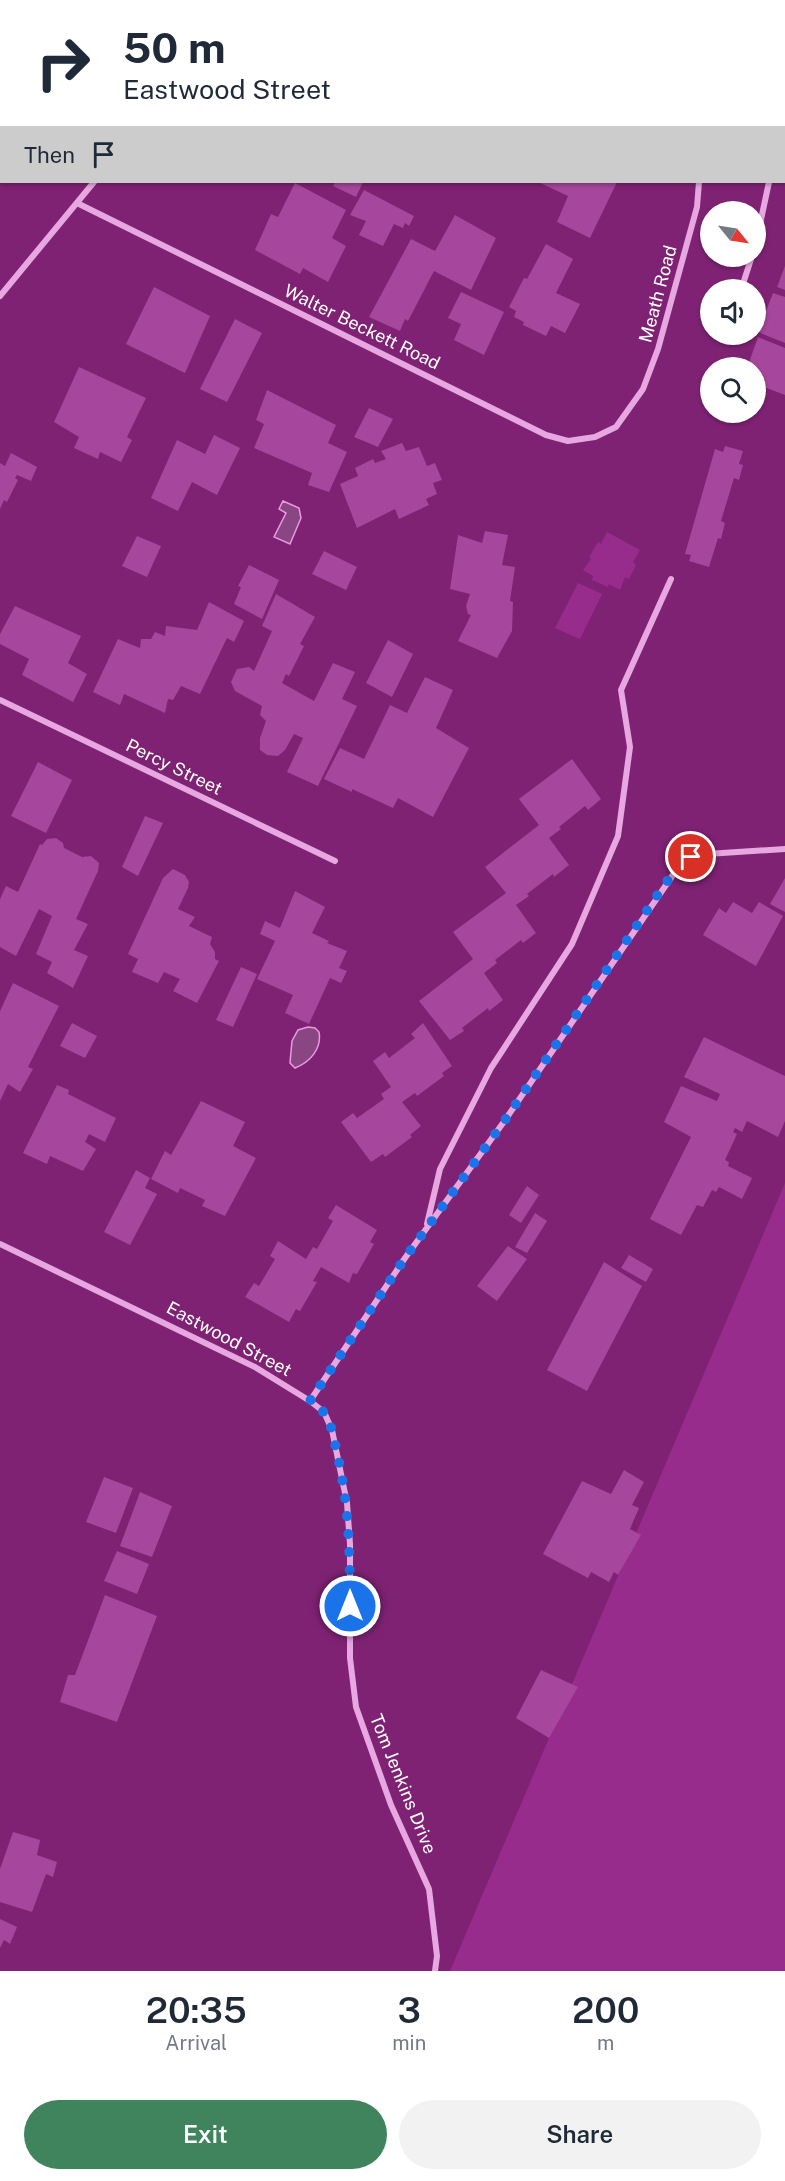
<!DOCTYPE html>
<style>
:root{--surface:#fff;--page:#f2f2f3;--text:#1f2937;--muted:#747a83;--accent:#40845e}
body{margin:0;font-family:"Public Sans",sans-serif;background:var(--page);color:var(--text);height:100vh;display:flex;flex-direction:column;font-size:22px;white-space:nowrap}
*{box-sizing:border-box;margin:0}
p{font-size:20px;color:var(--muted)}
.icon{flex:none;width:33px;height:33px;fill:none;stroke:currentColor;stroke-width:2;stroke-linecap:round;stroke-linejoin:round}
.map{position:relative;height:1971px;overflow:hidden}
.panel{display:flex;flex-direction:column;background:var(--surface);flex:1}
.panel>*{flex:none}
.banner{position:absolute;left:0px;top:0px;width:786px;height:183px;box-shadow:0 2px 4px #0004;background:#fff;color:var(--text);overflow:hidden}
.needle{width:39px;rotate:120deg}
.controls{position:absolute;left:700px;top:201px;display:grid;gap:12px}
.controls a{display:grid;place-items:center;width:66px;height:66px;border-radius:50%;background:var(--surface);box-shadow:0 2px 4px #0004;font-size:30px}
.pin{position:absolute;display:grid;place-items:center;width:51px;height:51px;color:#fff;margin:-26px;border:3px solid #fff;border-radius:50%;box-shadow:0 2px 6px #0007}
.me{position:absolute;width:66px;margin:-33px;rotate:0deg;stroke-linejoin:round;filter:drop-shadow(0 0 4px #0008)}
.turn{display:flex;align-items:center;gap:21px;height:126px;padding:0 24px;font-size:27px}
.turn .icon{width:78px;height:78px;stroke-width:2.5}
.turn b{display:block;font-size:42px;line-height:51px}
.then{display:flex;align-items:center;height:57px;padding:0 24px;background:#0003;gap:12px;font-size:22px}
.eta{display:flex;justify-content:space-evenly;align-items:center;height:102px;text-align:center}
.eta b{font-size:36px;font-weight:600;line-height:42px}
.button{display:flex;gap:12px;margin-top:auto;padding:12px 24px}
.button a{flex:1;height:69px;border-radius:36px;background:var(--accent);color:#fff;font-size:24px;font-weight:600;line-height:69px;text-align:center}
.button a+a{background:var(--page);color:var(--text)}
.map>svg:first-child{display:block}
</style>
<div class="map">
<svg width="785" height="1971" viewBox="0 0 785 1971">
<rect width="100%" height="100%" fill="#7f2274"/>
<!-- green -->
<path fill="#972c8c" d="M607 532 640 550 633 562 636 565 629 579 625 577 620 590 609 584 608 587 592 580 593 576 583 570 591 559 589 557 598 542 601 544Z
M578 583 602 594 580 639 555 628Z
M785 1183V1971H450Z"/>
<!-- water -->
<path fill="#8a4682" stroke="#e89ae1" stroke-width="1.5" d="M283 501 299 508 301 518 290 544 274 537 286 513 279 509Z
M308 1027 315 1028 319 1032C322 1049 310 1062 295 1068L290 1063 292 1041 298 1030Z"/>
<!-- building -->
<path fill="#a6469c" d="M335 182H363L356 197 333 186Z
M538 182H617L590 238 557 222 568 196Z
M295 183 346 210 332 238 346 246 328 282 303 268 300 274 255 250 271 214 278 217Z
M364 190 414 216 409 226 405 223 403 228 394 224 383 246 359 235 366 221 350 215Z
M455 215 496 238 471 290 434 271 408 321 405 319 400 331 369 317 411 239 435 251Z
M546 244 573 259 556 293 580 304 565 333 551 326 546 336 523 325 524 322 514 317 516 311 509 307 524 278 527 279Z
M785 266V290L777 287Z
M154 287 210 316 185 373 126 344Z
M461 292 504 312 484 355 454 340 461 324 448 318Z
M773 293 785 297V343L758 332Z
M235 319 262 333 227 402 200 389Z
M758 337 785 348V395L756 384V368H747Z
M79 367 146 398 127 437 132 440 121 462 100 452 98 459 74 448 79 437 54 422Z
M267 390 336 425 328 443 347 452 329 492 308 485 312 473 254 448 264 424 256 420Z
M369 408 393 419 378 447 354 437Z
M214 435 240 448 217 495 192 482 178 511 151 498 177 440 205 454Z
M402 443 406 451 419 447 427 466 435 463 442 480 433 483 437 494 426 499 429 505 399 519 395 509 357 528 340 484 358 476 355 468 373 459 375 463 386 459 381 451Z
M725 446 743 451 739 464 743 465 739 480 734 478 721 521 725 523 721 539 718 538 709 567 689 561 691 555 685 554 715 449 723 452Z
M11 453 37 467 31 481 17 475 15 478 18 480 7 502 4 500 0 509V463L5 466Z
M485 531 508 535 502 565 515 567 510 601 513 602 512 631 497 658 458 641 471 615 468 614 466 606 470 594 450 589 458 535 482 543Z
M137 536 161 546 147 577 122 566Z
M324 551 357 567 346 590 312 574Z
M249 565 279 580 262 619 234 604 241 587 238 586Z
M276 594 315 617 300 644 304 646 289 676 286 674 282 683 314 701 333 663 355 672 342 699 357 706 318 786 287 772 303 738 294 734 285 750 278 756 267 755 260 750V738L266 721 260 715 262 706 235 691 231 682 237 669 249 667 254 671 272 631 262 626Z
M209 602 244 621 234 642 227 638 200 694 181 686 173 700 168 699 165 713 124 694 120 705 93 692 118 639 140 648 141 639H151L155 632 165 636 166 626 197 630Z
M15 606 81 636 68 663 87 674 73 702 22 675 29 659 0 644V634Z
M388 640 413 654 392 697 366 683Z
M425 677 453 690 436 728 469 748 433 817 398 798 393 808 352 789V792L324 779 340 748 364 759 390 705 407 713Z
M572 759 601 799 588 810 585 806 559 827 561 829 549 838 569 865 554 877 553 874 527 894 529 896 516 905 536 933 523 943 521 940 495 960 497 963 484 973 503 1000 489 1011 488 1008 462 1028 464 1031 450 1040 419 1001 473 959 453 932 506 893 485 867 539 825 519 799Z
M38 762 72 780 46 833 11 816Z
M145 816 163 823 138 876 122 867Z
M56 838 63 843 64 848 82 857 91 856 99 863 98 871 76 919 88 924 74 950 88 956 73 988 47 973 52 962 36 954 52 916 39 909 16 956 0 947V899L6 886 18 892 40 844 42 845 47 839Z
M173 869 185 875 189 882 188 888 178 909 195 917 189 926 212 937 210 944 215 952V959L219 961 197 1003 173 991 180 979 164 972 158 983 132 972 138 959 128 954 163 878Z
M785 878V912L770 904Z
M295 891 325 907 312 933 329 941 327 943 347 951 339 968 347 971 341 983 330 978 309 1024 285 1013 293 995 257 979 275 941 260 934 265 921 280 928Z
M733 902 752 913 759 902 783 916 756 966 703 935 719 908 726 913Z
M241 967 257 974 233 1027 216 1020Z
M13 983 59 1006 28 1067 33 1069 20 1092 8 1084 0 1101V1011Z
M72 1023 97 1036 85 1058 60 1046Z
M423 1023 452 1066 442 1073 444 1076 417 1096 415 1093 402 1102 421 1126 410 1135 412 1137 385 1157 383 1154 371 1162 341 1122 353 1113 357 1118 384 1099 381 1094 391 1087 373 1061 385 1052 389 1058 415 1038 411 1034Z
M704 1037 785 1076V1121L778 1137 747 1121 742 1132 735 1128 733 1132 737 1134 725 1160 729 1162 728 1166 752 1178 742 1199 719 1187 716 1192 712 1190 703 1207 697 1205 681 1235 650 1219 691 1137 664 1122 681 1086 717 1101 720 1094 684 1077Z
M57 1085 69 1090 68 1094 116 1118 105 1142 89 1134 85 1142 96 1149 83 1171 50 1156 47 1164 23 1153Z
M201 1101 245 1122 233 1146 256 1158 225 1216 202 1206 205 1200 180 1188 178 1193 151 1179 165 1151 171 1155Z
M136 1170 150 1178 145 1188 157 1194 130 1245 104 1232Z
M527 1186 539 1195 521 1223 509 1215Z
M336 1205 377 1230 370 1242 374 1244 357 1274 353 1273 349 1283 321 1267 313 1281 317 1282 300 1311 296 1309 289 1322 245 1297 254 1283 259 1286 275 1259 270 1256 278 1241 306 1259 313 1247 317 1249 333 1221 328 1218Z
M535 1213 547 1221 527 1253 515 1247Z
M508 1246 527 1259 497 1301 477 1286Z
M629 1255 653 1269 646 1282 621 1268Z
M604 1262 642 1286 587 1391 547 1370Z
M624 1470 644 1482 632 1505 639 1508 630 1529 641 1535 618 1575 614 1572 609 1582 591 1572 588 1578 543 1554 582 1481 611 1494Z
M104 1477 133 1488 116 1533 86 1522Z
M140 1492 172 1506 152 1557 120 1546Z
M117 1551 149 1564 137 1594 104 1581Z
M105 1595 157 1616 117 1722 60 1702 68 1675H75Z
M541 1670 578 1687 549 1738 516 1718Z
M13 1832 40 1840 37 1855 57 1862 53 1877 46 1874 32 1912 0 1902V1869Z
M0 1919 17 1927 10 1944 4 1940 0 1948Z"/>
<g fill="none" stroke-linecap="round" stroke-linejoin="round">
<!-- street -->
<path stroke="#e7a7e0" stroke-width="6" d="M419 0 422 2
M227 2 228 0
M784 83 785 82
M77 203 546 435 568 441 595 437 616 427 643 389 658 349 697 207 699 182
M756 243 769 182
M741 290 752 256
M0 296 94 182
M0 700 335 861
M427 1224 440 1169 491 1068 572 944 618 836 630 747 621 690 671 579
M0 1244 255 1367 310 1401 324 1412 332 1430 347 1503 350 1544V1658L356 1707 391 1805 429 1889 437 1956 435 1971
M310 1401 405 1258 503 1123 677 869 691 857 707 854 785 849"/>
</g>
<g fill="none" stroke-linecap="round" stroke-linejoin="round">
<!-- route -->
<path stroke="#1a73e8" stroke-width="10" stroke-dasharray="0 18" d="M350 1606C350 1554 349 1504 337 1453 334 1440 332 1424 324 1413 321 1408 314 1404 310 1401L405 1258 503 1123 665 884 677 869 691 857"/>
</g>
<g text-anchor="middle" stroke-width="4.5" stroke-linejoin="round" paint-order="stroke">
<!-- street labels -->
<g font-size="18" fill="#fff" stroke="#7f2274">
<text transform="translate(658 294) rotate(-75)" y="6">Meath Road</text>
<text transform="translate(362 327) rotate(26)" y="6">Walter Beckett Road</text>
<text transform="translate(174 767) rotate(26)" y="6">Percy Street</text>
<text transform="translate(229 1339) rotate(28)" y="6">Eastwood Street</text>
<text transform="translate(403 1784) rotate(68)" y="6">Tom Jenkins Drive</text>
</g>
</g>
</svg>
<div class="controls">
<a><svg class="needle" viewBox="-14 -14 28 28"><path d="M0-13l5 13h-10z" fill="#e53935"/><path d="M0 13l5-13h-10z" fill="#747a83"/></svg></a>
<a><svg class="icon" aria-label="sound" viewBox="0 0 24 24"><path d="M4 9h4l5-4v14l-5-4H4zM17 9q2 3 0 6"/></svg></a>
<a><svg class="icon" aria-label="search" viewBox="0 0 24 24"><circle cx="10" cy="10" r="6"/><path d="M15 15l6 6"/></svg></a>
</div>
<div class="pin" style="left:691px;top:857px;background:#d93025"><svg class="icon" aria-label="arrive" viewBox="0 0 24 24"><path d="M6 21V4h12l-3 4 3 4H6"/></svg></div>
<svg class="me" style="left:350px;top:1606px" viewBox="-20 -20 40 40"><circle r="17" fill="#1a73e8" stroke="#fff" stroke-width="3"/><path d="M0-11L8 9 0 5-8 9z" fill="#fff"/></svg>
<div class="banner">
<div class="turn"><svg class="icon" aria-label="right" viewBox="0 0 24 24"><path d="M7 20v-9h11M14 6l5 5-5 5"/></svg><div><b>50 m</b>Eastwood Street</div></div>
<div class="then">Then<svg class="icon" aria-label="arrive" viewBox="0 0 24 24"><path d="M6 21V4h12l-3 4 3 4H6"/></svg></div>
</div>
</div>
<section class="panel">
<div class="eta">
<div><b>20:35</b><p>Arrival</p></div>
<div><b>3</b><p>min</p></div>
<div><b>200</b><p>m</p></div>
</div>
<div class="button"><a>Exit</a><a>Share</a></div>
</section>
